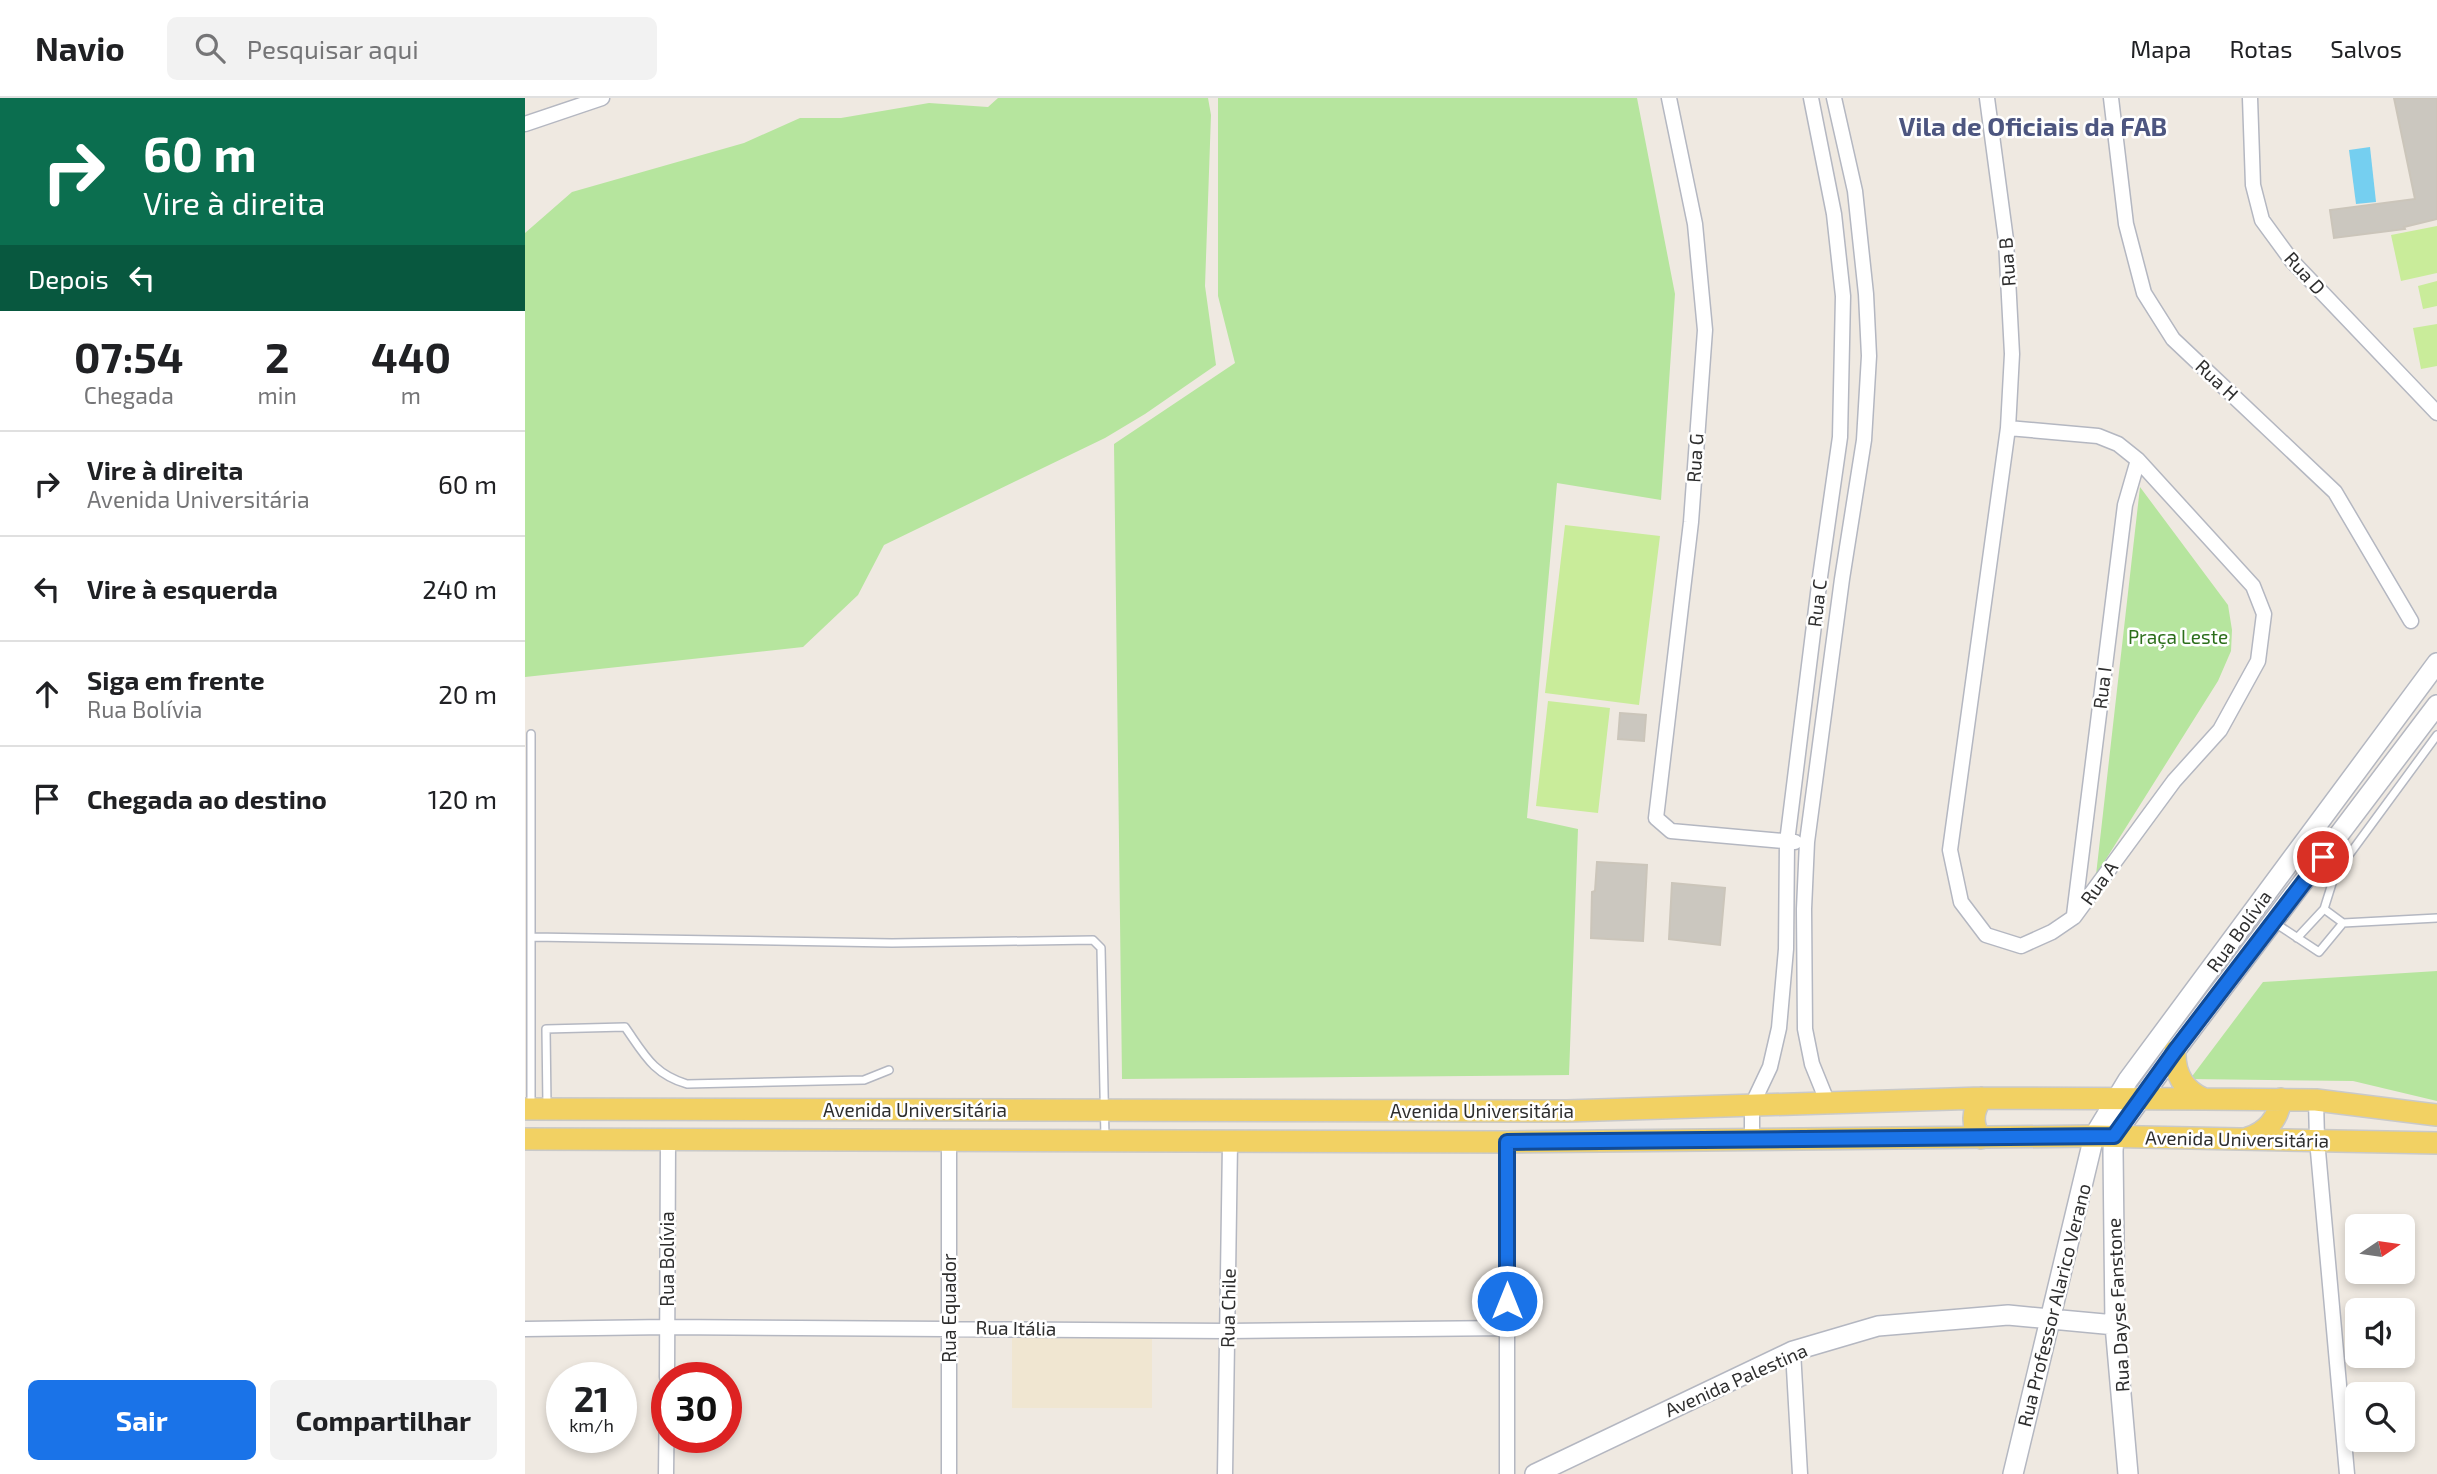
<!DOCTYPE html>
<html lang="pt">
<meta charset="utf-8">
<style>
:root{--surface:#fff;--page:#f2f2f2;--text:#202124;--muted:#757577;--line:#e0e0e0;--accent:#1a73e8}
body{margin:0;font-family:"Exo 2",sans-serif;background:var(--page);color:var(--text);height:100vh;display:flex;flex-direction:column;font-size:26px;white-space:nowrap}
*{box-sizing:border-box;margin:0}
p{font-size:23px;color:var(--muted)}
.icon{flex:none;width:38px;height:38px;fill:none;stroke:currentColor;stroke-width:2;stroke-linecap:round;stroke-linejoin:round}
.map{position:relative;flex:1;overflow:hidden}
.drawer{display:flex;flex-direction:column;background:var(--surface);width:525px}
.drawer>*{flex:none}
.banner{background:#0b6e4f;color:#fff;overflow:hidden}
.needle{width:46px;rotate:77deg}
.tools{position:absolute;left:1820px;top:1116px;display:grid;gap:14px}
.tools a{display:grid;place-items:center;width:70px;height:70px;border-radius:10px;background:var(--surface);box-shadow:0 4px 10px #0003;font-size:35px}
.speed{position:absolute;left:21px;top:1264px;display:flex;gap:14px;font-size:35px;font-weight:700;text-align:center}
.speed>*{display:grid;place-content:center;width:91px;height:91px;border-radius:50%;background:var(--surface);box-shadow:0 4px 10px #0003;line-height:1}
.speed small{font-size:18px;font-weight:400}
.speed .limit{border:10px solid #d22;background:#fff;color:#111}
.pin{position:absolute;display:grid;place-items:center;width:60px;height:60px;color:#fff;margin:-30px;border:4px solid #fff;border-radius:50%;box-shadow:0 2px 7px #0007}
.me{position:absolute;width:77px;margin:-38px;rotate:0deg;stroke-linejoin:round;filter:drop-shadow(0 0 5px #0008)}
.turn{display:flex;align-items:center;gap:24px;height:147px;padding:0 28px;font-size:32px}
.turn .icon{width:91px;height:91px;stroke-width:2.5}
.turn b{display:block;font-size:49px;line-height:60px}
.then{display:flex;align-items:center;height:66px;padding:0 28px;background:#0003;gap:14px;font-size:26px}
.eta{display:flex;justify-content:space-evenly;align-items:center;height:119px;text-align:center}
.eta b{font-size:42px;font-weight:700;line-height:49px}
.action{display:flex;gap:14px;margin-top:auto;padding:14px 28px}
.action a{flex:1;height:80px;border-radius:10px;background:var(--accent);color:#fff;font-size:28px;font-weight:700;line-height:80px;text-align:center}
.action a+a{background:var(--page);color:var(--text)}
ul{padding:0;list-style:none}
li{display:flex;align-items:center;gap:21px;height:105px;padding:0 28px;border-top:2px solid var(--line)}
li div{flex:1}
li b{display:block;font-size:26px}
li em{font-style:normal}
header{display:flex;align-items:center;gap:42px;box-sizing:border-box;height:98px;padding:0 35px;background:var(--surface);border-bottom:2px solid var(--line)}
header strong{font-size:33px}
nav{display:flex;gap:38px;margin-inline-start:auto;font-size:24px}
.search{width:490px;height:63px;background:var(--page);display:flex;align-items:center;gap:18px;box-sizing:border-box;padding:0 24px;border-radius:10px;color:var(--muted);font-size:26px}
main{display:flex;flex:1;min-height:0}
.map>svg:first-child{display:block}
</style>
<header>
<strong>Navio</strong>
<div class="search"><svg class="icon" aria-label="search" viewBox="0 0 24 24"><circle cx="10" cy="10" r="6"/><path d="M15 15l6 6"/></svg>Pesquisar aqui</div>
<nav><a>Mapa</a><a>Rotas</a><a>Salvos</a></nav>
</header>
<main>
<section class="drawer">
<div class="banner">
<div class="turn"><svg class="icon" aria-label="right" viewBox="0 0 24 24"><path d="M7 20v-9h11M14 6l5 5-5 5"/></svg><div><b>60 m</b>Vire à direita</div></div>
<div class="then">Depois<svg class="icon" aria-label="left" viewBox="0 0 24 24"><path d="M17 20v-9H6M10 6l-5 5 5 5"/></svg></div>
</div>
<div class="eta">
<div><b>07:54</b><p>Chegada</p></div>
<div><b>2</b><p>min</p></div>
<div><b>440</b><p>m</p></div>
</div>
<ul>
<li><svg class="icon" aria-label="right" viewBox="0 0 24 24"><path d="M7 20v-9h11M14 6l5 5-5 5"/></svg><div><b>Vire à direita</b><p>Avenida Universitária</p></div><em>60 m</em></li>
<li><svg class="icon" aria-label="left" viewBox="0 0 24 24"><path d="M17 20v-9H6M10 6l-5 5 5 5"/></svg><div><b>Vire à esquerda</b></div><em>240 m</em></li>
<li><svg class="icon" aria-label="ahead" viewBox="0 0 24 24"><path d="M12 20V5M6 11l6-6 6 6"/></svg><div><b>Siga em frente</b><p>Rua Bolívia</p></div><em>20 m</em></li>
<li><svg class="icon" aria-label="arrive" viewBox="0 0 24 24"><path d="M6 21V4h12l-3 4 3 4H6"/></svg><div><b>Chegada ao destino</b></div><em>120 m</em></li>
</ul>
<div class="action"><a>Sair</a><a>Compartilhar</a></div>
</section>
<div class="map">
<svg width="1912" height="1376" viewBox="0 0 1912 1376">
<rect width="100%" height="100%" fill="#efe9e1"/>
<!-- education -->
<path fill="#f0e6d1" d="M487 1240 627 1241V1310H487Z"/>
<!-- green -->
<path fill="#b6e59e" d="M473 0H683L686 17 680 188 691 267 620 316 580 340 359 447 333 497 278 549 0 579V135L47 94 219 45 275 20H316L404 5 463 9Z
M693 0H1112L1150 196 1136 402 1032 385 1002 720 1053 731 1044 977 597 981 589 346 710 265 693 198Z
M1615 389 1703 507 1707 532 1706 553 1693 583 1571 777Z
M1912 873V1003L1828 983 1665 981 1738 884Z"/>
<!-- pitch -->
<path fill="#c9ec9a" d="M1912 128V175L1876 183 1866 137Z
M1912 183V208L1898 211 1893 188Z
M1912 226V268L1896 271 1888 230Z
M1040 427 1135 438 1114 607 1020 595Z
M1023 603 1085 610 1073 715 1011 708Z"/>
<!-- water -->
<path fill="#75cff0" d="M1845 49 1851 104 1831 106 1824 52Z"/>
<!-- building -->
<path fill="#cbc7bf" stroke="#cbc5ba" stroke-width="2" d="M1869 0H1912V121L1879 129 1880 131 1809 140 1805 112 1890 101Z
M1095 615 1121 617 1119 643 1093 641Z
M1072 764 1122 767 1118 843 1066 840 1067 794 1070 793Z
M1147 785 1200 790 1195 847 1144 841Z"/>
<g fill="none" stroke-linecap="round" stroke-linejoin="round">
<!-- lane casing -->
<g stroke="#b4b7c1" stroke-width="10">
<path id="lane" d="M6 636V1010
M1912 637 1810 776 1799 811 1818 825 1912 820
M1750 825 1794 854 1818 825
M7 839 367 845 568 842 576 850 580 1040
M1772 840 1799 811
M22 1008 21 931 100 929C119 956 128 976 162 986L339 982 364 972"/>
</g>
<!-- street casing -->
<g stroke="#b4b7c1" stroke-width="17">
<path id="street" d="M1144 0 1170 126 1180 232 1166 424 1131 720 1146 733 1270 744
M1462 0 1481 142 1487 256 1483 330 1425 752 1436 804 1461 837 1496 848 1527 834 1549 819 1649 683 1695 632 1733 563 1739 516 1728 488 1613 362 1593 346 1573 338 1483 330
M1586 0 1601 126 1619 195 1648 241 1810 394 1886 523
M1725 0 1728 87 1737 122 1767 163 1912 315
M0 26 77 0
M1549 817 1600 407 1613 362
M1791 1002 1792 1042 1822 1376
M1302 1003 1287 966 1280 931 1279 811 1282 744 1317 481 1339 342 1344 258 1341 196 1330 93 1309 0
M1227 1041V1007L1245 969 1254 930 1261 851 1262 744 1295 479 1315 339 1318 198 1309 116 1286 0
M0 1231 142 1229 702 1233 982 1230
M1268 1253 1275 1376
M142 1279 143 1043
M141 1376 142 1291
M424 1376V1044
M700 1376 705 1045
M982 1376V1044"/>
</g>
<!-- secondary casing -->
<g stroke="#b4b7c1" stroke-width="22">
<path id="secondary" d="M1010 1376 1268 1253 1353 1228 1483 1217 1590 1227
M1488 1376 1569 1038 1603 982 1912 565
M1603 1376 1590 1227 1588 1053 1589 1038 1650 953 1912 607"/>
</g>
<!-- primary casing -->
<g stroke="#c9c9c9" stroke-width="24">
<path id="primary" d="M1650 953C1649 975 1658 992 1679 1001
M0 1011 1042 1013 1457 1000 1679 1001 1791 1002 1912 1017
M1456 1040C1446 1027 1447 1013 1457 1000
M1723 1040C1742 1034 1753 1021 1756 1001
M0 1041 982 1044 1569 1038 1912 1045"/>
</g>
<!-- lane -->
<use href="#lane" stroke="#fff" stroke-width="7"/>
<!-- street -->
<use href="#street" stroke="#fff" stroke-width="14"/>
<!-- secondary -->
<use href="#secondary" stroke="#fff" stroke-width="19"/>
<!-- primary -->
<use href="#primary" stroke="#f2d163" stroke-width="21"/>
</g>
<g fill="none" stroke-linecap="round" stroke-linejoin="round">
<!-- route casing -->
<g stroke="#114b97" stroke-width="18">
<path id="route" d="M982 1203V1044L1589 1038 1650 953 1798 759"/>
</g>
<!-- route -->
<use href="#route" stroke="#1a73e8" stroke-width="12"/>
</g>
<g text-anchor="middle" stroke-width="5" stroke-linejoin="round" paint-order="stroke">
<!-- street labels -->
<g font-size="19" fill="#2e2e2e" stroke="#fff">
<text transform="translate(1482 164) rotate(-94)" y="7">Rua B</text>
<text transform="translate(1780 175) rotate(48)" y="7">Rua D</text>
<text transform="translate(1692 282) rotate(43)" y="7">Rua H</text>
<text transform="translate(1170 360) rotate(-86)" y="7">Rua G</text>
<text transform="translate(1292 505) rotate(-83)" y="7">Rua C</text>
<text transform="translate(1577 590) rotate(-83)" y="7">Rua I</text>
<text transform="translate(1574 785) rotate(-54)" y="7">Rua A</text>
<text transform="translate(1714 833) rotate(-54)" y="7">Rua Bolívia</text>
<text x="390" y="1019">Avenida Universitária</text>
<text x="957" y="1020">Avenida Universitária</text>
<text transform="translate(1712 1041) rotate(1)" y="7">Avenida Universitária</text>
<text transform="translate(142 1161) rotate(-90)" y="7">Rua Bolívia</text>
<text transform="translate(1529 1207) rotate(-76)" y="7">Rua Professor Alarico Verano</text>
<text transform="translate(1593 1207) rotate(-93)" y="7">Rua Dayse Fanstone</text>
<text transform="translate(424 1210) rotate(-90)" y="7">Rua Equador</text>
<text transform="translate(703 1210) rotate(-89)" y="7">Rua Chile</text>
<text transform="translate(491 1230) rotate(1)" y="7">Rua Itália</text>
<text transform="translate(1211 1282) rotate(-24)" y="7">Avenida Palestina</text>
</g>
<!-- park labels -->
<g font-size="19" fill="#2c6e1b" stroke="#fff">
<text x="1653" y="546">Praça Leste</text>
</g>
<!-- district labels -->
<g font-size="26" font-weight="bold" fill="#4d5680" stroke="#fff">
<text x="1508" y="38">Vila de Oficiais da FAB</text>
</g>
</g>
</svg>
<div class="tools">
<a><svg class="needle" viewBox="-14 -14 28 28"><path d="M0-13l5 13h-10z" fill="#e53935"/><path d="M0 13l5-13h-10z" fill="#757577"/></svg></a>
<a><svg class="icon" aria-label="sound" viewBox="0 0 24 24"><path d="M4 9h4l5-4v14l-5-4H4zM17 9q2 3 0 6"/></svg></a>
<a><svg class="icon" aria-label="search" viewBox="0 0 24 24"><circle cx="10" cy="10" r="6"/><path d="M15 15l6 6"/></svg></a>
</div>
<div class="speed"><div>21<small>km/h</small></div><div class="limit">30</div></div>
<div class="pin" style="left:1798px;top:759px;background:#d93025"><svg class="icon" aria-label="arrive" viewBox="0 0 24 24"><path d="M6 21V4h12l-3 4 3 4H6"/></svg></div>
<svg class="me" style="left:982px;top:1203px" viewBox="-20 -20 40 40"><circle r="17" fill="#1a73e8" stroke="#fff" stroke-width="3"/><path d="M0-11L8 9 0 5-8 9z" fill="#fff"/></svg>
</div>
</main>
